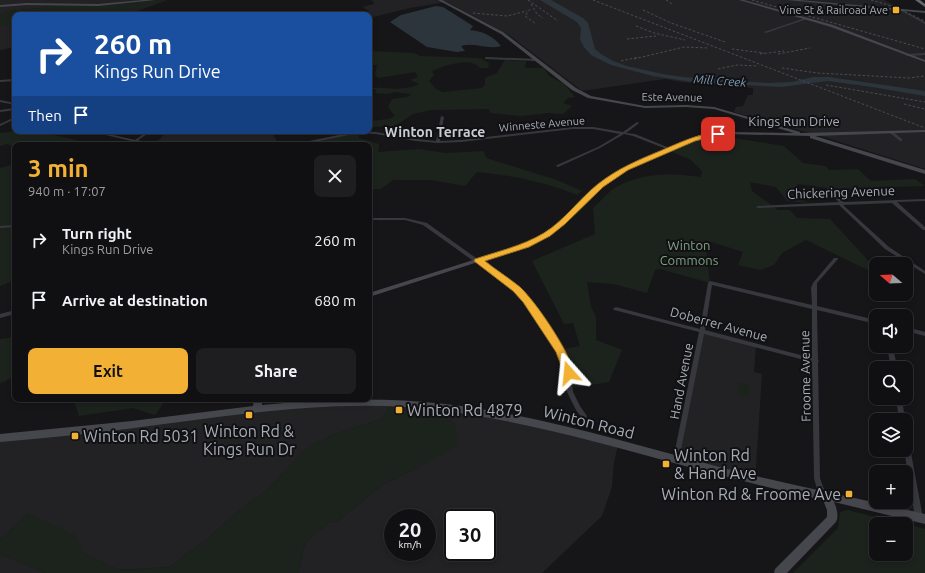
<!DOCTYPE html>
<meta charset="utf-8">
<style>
:root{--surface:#101012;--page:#1e1e20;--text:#f1f3f6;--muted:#9c9d9f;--line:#303032;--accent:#f2b134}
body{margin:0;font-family:Ubuntu,sans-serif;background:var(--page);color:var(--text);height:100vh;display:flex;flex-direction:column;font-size:15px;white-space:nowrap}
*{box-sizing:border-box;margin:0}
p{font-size:13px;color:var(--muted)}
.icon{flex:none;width:22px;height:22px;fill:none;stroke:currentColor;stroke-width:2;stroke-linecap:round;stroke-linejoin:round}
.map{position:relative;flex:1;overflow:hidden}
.drawer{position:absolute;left:12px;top:142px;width:360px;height:260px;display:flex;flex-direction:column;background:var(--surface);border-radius:8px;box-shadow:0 2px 6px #0003,0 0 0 1px var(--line)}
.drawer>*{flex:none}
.top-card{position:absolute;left:12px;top:12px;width:360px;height:122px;border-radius:8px;box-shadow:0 2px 6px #0003,0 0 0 1px var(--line);background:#1a4fa0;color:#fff;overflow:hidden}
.needle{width:26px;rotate:289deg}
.controls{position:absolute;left:869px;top:257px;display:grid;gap:8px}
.controls a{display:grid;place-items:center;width:44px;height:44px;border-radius:8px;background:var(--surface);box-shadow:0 2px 6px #0003,0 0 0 1px var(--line);font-size:20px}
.speed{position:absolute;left:384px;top:509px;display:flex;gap:8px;font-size:20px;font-weight:700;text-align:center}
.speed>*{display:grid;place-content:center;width:52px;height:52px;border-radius:50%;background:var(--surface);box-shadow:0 2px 6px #0003,0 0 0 1px var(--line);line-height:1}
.speed small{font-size:10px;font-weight:400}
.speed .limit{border:2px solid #111;border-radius:6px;background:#fff;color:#111}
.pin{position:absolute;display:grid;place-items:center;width:34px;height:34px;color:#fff;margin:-17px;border-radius:8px;box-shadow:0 2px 6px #0006}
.me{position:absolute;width:44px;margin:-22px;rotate:342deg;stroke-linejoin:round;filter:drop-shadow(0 0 3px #0008)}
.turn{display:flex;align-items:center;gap:14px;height:84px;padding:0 16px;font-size:18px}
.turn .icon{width:52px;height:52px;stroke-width:2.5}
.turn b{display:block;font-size:28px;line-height:34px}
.then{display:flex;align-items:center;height:38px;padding:0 16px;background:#0003;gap:8px;font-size:15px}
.round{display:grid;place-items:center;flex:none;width:42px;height:42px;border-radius:8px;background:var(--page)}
.overview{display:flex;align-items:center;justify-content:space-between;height:68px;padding:0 16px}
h1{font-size:24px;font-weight:700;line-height:30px;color:var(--accent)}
.primary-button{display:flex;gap:8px;margin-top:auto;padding:8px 16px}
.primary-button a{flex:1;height:46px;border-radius:8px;background:var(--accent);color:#111;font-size:16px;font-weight:700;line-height:46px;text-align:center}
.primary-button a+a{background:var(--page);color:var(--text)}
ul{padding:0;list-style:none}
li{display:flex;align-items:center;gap:12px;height:60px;padding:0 16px}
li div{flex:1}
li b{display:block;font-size:15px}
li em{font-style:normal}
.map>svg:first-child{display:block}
</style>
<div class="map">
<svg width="925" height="573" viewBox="0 0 925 573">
<rect width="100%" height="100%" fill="#161618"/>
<!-- built -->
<path fill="#222225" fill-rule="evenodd" d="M0 0H153L104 5 52 4 41 8 8 11 0 16Z
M371 0H884L925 22V169L824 137 734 112 736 107 743 106 748 95H753V88L681 82 665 79 582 91 509 35 447 2 410 8 373 17 365 14 369 11 362 7 374 4V2Z
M0 26H15V34L10 39H15V47L0 50Z
M167 131H271L279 145 151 144 160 139Z
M702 331 756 345 754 372 762 374 755 481 676 460Z
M391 404 382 419 332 435 308 447 266 491 248 503 203 542 169 567 119 570 83 553 29 513 0 540V438L257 409Z
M431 407 461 410 618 445 614 462 612 487 602 516 542 573H298L305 543 328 523 338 521 382 485 419 467 456 425ZM393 518H427V552H393ZM453 518H487V552H453Z
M0 554 45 573H0Z"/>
<!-- green -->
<path fill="#1c231d" d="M153 0H168L126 15H15V26H0V16L8 11 41 8 52 4 98 5Z
M369 51 414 53 420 56 480 58 489 63 488 68H480C470 56 444 66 432 71L434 75 429 81 436 89 443 92 481 88 485 85V78L497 73 505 60 526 61V64L524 66 527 68H544L549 76 564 84 575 97 568 98 563 103 572 106 563 114 548 113 521 116 491 113 488 109 431 110 413 114 395 126 369 127V121L389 119 395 116 388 107 392 99 407 97 411 94 395 92 387 94 375 93 376 90 371 88C388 87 403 92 419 84L410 80 418 77 415 72 378 78 375 75 377 65H369Z
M17 131H36L97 145 15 146 6 144 0 146V133Z
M359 132V138L379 144 378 152 419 149 445 153 484 151 486 158 557 180 582 191 577 195C545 182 511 175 477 172L465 186 432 180H393L381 189H369V145H309L320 140Z
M726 135 727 137 784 146 803 163 825 166 829 170 858 169 871 181 915 179 925 186 835 189 798 184 792 194 808 203 787 201 776 187 750 182 752 191 778 210H790L797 218 830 219 876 269V274L806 240 782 253 774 265 760 270 738 265 743 252 705 240 710 283 660 269 655 270 647 293 614 284 587 282 591 307 596 317V340L622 350 609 382 572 388 571 368 564 349 580 346 573 323 564 324 532 261 595 234 593 208C600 202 608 192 616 187 645 172 670 173 701 177L702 171 691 160 670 151 699 138Z
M15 164V280L0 286V168Z
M15 337V377L0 383V339Z
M737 381 748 384 750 390 748 398 737 394Z
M73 399H166L155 415 133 408 79 416Z
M391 404 431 407 456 425 457 446 419 467 382 485 338 521 328 523 305 543 298 573H45L0 554V540L29 513 77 536 83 553 119 570 169 567 203 542 248 503 266 491 308 447 332 435 382 419Z
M847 510 904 524H876V554H906V524L925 529V573H793L838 528 840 512Z"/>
<!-- water -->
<path fill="#2c353c" d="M540 0H551L583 18 588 23 595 49 601 54 613 61 627 66 662 74 683 77 769 83 792 82 813 77H829L925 91V96L872 87 828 81 781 87 692 82 653 76 611 65 591 55 584 47 580 39 581 28 577 22Z
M436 6 443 7 473 26 470 30C484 32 492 35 501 46 488 50 474 42 461 46L465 51 457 52 427 47 390 22 401 15Z"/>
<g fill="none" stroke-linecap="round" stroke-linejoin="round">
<!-- street -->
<path fill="#37383d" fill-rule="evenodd" d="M898 9H900L925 22V24Z
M805 18 807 19 766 33 764 32Z
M925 53V55L907 56 906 55 907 54Z
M486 57 538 59 539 60 538 61 485 59V58Z
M15 79V81L0 82V80Z
M0 100 15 103V105L0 102Z
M14 108H15V110L0 112V110Z
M441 116 444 117 440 141 461 140 573 127H593L623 132 637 122 639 123 638 124 626 133 635 134 672 149 669 150 633 136 624 134 600 148 558 167 556 166 557 165 598 147 620 134 593 129H573L461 142 438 143 416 141 376 134 359 133 299 145H292L294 144 359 131 376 132 416 139 436 141Z
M15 117V119L0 126V124Z
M89 131H96L135 140 148 131H152L138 140 156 145H149L135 142Z
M890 131H892L902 139V141H900L890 133Z
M827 188H829L844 202 925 199V201L897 202 925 227V230H923L892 203 843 205 889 247 925 271V274L885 249 839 205 758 208 756 207 758 206 839 202 827 190Z
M369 218H405L427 223 518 288 529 299 564 351 570 365 573 392 580 406 587 416 586 418H582L576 410 567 392 564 365 558 351 525 301 514 290 423 225 405 220H369Z
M15 225V227L0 228V226Z
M834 258H838V259L817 283V306L876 320V324L817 310 818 360 819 361 818 362 820 478 823 487 830 496 828 498 826 499C818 495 816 486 814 478L812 362 704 334 679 460 678 462 676 463 674 462 673 460 699 332 614 310 613 309 614 308 616 307 700 329 708 283 710 281 812 305 811 288 813 283ZM712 285 812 309V358L705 330Z
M15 310V314L0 318V314Z
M906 327 925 332V336L906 331Z
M887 346H893L897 368H891Z
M896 398H902L905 420H899Z
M906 439 908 440 909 442 923 518 922 520 919 521 916 520 915 518 904 450H906Z"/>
<!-- secondary -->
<path fill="#45474d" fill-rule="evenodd" d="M143 0H155L98 6 27 5 0 7V5L27 3 98 4Z
M438 0H442L503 32 576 88 591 96 645 106 686 105 714 107 800 132V133L925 130V132L815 136 925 170V174L810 138V136L725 134 702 137 622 173 602 186 557 229 531 245 369 297V293L527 243 553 227 598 184 618 171 699 135 725 132 794 133 714 109 686 107 645 108 588 98 572 90 501 34Z
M739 0H744L833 25 925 60V62L831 27Z
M787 0H799L925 11V13Z
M254 399H262V405C322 399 384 397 445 404 539 415 631 444 723 468 790 485 858 498 925 514V524L834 502C837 509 839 516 836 522L787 573H774L775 569 827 517V510L823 500C777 490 731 478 685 466 593 441 501 414 406 407 315 401 224 417 134 428 89 434 45 438 0 442V434L132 421 253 406Z"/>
<!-- highway -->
<path fill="#63666e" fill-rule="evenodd" d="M915 0H920L925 4V7Z"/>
<!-- rail -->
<path stroke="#4a4c52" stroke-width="1" stroke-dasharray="2.5 2" stroke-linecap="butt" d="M528 0 558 21
M593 0 925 128
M666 0 672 4
M752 0 925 49
M871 0 895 7 925 21
M531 4 537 14 543 18
M530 9 525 16 536 24
M643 10 671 23 725 42
M473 13 507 16 527 11
M636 26 654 33 685 40
M627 39 656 36
M732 49 764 53
M760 54 784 51
M778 54 810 48
M634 59 684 47 709 48
M621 61 639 57
M782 68 817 73 909 78 925 76
M718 69 737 65 757 66
M826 85 925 102
M904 104 925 109"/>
</g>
<!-- route -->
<path fill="#f2b134" stroke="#9d7322" d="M718 132 721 134 720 135 695 141 628 170 603 187 565 224 550 236 529 247 485 261C496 270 509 278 520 287 536 302 570 352 574 373L572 376H565L556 352 523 302 513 291 474 261 475 259C499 251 522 246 544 233 565 220 579 199 598 184 617 169 638 160 660 151 679 143 697 134 718 132Z"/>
<!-- markers -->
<g fill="#f2b134" stroke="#111113" stroke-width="1.5">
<rect x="892" y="6" width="8" height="8" rx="2"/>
<rect x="395" y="406" width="8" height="8" rx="2"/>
<rect x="245" y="411" width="8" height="8" rx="2"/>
<rect x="71" y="432" width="8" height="8" rx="2"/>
<rect x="662" y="460" width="8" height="8" rx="2"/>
<rect x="845" y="490" width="8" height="8" rx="2"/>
</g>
<g text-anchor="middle" stroke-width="4" stroke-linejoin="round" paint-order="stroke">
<!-- far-poi labels -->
<g font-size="11" fill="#a8adb8" stroke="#111113" text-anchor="end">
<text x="888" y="14">Vine St &amp; Railroad Ave</text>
</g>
<!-- far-street labels -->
<g font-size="11" fill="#a8adb8" stroke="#111113">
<text transform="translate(672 97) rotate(1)" y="4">Este Avenue</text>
<text transform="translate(542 124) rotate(-5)" y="4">Winneste Avenue</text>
</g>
<!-- far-water labels -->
<g font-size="12" font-style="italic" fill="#7f9bb3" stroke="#111113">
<text transform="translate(720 81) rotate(4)" y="4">Mill Creek</text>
</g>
<!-- street labels -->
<g font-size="13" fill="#a8adb8" stroke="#111113">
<text x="794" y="126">Kings Run Drive</text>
<text transform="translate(841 192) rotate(-2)" y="5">Chickering Avenue</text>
<text transform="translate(719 324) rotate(15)" y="5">Doberrer Avenue</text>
<text transform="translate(805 376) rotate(-91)" y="5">Froome Avenue</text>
<text transform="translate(681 381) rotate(-79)" y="5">Hand Avenue</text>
</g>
<!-- park labels -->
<g font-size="13" fill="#7fa381" stroke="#111113">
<text x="689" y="250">Winton<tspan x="689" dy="15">Commons</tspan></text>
</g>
<!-- far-district labels -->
<g font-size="14" font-weight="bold" fill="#c9ccd4" stroke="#111113">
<text x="435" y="137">Winton Terrace</text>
</g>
<!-- near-poi labels -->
<g font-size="16" fill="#a8adb8" stroke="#111113" text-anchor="start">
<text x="407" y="416">Winton Rd 4879</text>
<text x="249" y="437" text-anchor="middle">Winton Rd &amp;<tspan x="249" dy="18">Kings Run Dr</tspan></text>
<text x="83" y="442">Winton Rd 5031</text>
<text x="674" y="461">Winton Rd<tspan x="674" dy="18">&amp; Hand Ave</tspan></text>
<text x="841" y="500" text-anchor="end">Winton Rd &amp; Froome Ave</text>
</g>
<!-- near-street labels -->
<g font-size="16" fill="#a8adb8" stroke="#111113">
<text transform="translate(589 422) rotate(14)" y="6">Winton Road</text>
</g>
</g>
</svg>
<div class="controls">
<a><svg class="needle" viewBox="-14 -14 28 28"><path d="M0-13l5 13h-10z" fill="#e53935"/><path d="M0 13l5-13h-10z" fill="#9c9d9f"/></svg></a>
<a><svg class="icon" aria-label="sound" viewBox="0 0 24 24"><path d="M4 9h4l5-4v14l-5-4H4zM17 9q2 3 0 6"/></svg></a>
<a><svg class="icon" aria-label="search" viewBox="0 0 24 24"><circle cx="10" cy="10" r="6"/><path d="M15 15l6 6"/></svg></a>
<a><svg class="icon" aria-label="layers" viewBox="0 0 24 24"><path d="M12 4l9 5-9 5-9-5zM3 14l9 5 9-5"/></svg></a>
<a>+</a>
<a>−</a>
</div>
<div class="speed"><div>20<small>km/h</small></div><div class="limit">30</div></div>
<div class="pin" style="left:718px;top:134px;background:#d93025"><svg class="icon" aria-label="arrive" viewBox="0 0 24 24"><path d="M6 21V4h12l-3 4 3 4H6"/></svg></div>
<svg class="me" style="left:569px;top:373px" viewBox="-20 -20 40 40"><path d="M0-17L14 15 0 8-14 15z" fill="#f2b134" stroke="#fff" stroke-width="4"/></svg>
<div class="top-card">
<div class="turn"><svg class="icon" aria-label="right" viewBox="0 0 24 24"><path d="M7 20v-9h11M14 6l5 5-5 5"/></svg><div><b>260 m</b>Kings Run Drive</div></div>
<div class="then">Then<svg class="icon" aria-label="arrive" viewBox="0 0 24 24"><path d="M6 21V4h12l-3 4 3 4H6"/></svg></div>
</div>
<section class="drawer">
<div class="overview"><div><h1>3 min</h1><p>940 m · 17:07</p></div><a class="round"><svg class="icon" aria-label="close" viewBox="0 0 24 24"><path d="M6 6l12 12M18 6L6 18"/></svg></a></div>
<ul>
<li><svg class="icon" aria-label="right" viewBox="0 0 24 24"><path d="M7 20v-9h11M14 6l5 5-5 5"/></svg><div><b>Turn right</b><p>Kings Run Drive</p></div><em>260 m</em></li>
<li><svg class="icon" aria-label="arrive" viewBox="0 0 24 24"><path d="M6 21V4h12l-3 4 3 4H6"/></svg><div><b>Arrive at destination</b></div><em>680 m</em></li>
</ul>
<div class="primary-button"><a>Exit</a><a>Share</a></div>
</section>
</div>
